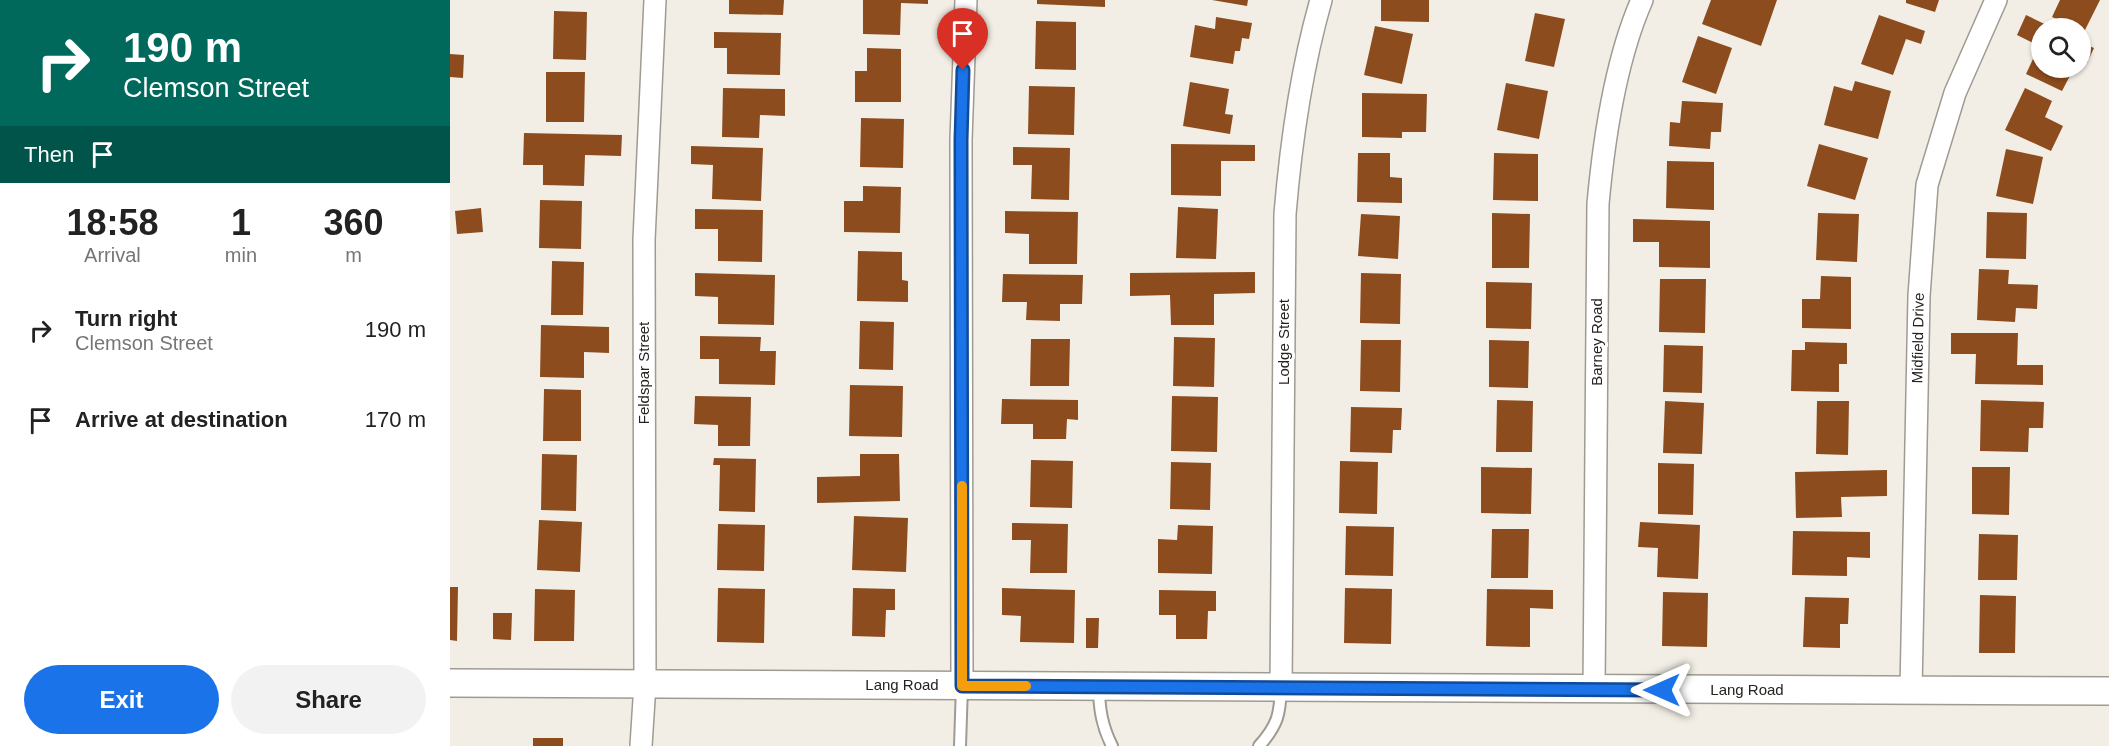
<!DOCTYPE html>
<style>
:root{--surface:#fff;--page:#f2f2f2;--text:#222;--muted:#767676;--accent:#1a73e8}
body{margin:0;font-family:Arial,sans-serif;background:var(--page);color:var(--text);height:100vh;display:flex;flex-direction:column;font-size:22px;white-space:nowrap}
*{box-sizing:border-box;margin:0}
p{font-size:20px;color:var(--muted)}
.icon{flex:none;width:33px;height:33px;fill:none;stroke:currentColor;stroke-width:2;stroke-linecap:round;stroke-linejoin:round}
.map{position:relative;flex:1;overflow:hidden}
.panel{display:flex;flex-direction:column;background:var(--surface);width:450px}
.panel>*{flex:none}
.guide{background:#00695c;color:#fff;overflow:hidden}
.fabs{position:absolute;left:1581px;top:18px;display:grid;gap:12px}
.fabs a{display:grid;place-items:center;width:60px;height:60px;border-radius:50%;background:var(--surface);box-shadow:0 2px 4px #0004;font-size:30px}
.pin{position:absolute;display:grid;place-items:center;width:51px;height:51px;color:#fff;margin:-62px -26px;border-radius:50% 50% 50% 0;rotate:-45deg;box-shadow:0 0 6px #0007}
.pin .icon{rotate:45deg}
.me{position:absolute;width:66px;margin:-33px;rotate:270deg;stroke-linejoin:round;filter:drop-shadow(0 0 4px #0008)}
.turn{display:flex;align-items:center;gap:21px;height:126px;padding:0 24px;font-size:27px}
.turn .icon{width:78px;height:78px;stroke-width:2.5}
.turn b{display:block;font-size:42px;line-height:51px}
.then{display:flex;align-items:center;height:57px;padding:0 24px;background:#0003;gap:12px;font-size:22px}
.eta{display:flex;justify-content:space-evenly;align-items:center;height:102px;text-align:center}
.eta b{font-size:36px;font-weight:700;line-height:42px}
.cta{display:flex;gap:12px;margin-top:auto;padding:12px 24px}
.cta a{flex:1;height:69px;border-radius:36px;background:var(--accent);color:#fff;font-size:24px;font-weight:700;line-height:69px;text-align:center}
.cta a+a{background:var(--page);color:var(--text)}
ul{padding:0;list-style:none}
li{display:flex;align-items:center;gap:18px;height:90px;padding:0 24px}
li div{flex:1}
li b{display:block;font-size:22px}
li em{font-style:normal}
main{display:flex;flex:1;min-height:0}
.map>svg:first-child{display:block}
</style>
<main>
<section class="panel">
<div class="guide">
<div class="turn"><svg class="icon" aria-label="right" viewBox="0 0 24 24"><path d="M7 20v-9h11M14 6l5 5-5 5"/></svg><div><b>190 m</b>Clemson Street</div></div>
<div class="then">Then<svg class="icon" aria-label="arrive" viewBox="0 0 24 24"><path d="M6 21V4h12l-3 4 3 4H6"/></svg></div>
</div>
<div class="eta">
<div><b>18:58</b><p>Arrival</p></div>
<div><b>1</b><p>min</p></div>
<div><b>360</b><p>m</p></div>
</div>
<ul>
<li><svg class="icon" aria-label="right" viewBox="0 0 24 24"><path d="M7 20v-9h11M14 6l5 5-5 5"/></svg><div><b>Turn right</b><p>Clemson Street</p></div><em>190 m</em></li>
<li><svg class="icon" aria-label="arrive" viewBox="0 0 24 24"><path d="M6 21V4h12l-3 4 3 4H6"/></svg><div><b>Arrive at destination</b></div><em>170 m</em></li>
</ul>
<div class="cta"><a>Exit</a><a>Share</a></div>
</section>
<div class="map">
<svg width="1659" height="746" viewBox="0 0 1659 746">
<rect width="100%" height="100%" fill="#f2eee5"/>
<!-- building -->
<path fill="#8d4c1e" d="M279 0H334L333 15 279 14Z
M413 0H478V4L451 3 450 35 413 34Z
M587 0H655V7L587 4Z
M762 0H798L797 6Z
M931 0H979V22L931 21Z
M1261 0H1327L1311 46 1252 24Z
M1456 0H1489L1485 12 1456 3Z
M1610 0H1650L1634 32 1630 28H1626L1602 17Z
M104 11 137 12 136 60 103 59Z
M1085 13 1115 19 1104 67 1075 61Z
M1429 15 1475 31 1471 44 1456 39 1443 75 1411 64Z
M1576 15 1603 28H1592V68H1624L1612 91 1576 74 1589 46 1567 35Z
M766 17 802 23 799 39 792 38 790 51H785L783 64 740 57 745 25 765 29Z
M586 21 626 22V70L585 69Z
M925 26 963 34 952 84 914 75Z
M264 32 331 33 330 75 277 74V48H264Z
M1248 36 1282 48 1266 94 1232 82Z
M1630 42 1644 48 1637 63 1630 60Z
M417 48 451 49V102H405V71H417Z
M0 54 14 55 13 78 0 77Z
M96 72H135L134 122H96Z
M1405 81 1441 91 1428 139 1374 125 1384 86 1402 91Z
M740 82 779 89 775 114 783 115 780 134 733 126Z
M1056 83 1098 91 1089 139 1047 130Z
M579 86 625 87 624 135 578 134Z
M273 88 335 89V116L310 115 309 138 272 137Z
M1575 88 1602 101 1595 117 1613 126 1601 151 1555 130Z
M912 93 977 94 976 132H952V138L912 137Z
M1232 101 1273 103 1271 132H1261L1260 149 1219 146 1220 122 1230 123Z
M411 118 454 119 453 168 410 167Z
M74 133 172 135 171 156 135 155 134 186 93 185V165H73Z
M721 144 805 145V161H771V196L721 195Z
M1369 144 1418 158 1405 200 1357 186Z
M241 146 313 148 311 201 262 199 263 165 241 164Z
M563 147 620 148 619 200 581 199 582 165H563Z
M1556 149 1593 157 1583 204 1546 196Z
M908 153H940V177L952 178V203L907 202Z
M1044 153 1088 154V201L1043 200Z
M1217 161 1264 162V210L1216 208Z
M413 186 451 187 450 233 394 232V201H413Z
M90 200 132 201 131 249 89 248Z
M728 207 768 209 766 259 726 258Z
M31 208 33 232 7 234 5 211Z
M245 209 313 210 312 262 268 261V229H245Z
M555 211 628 212 627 264H579V234L555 233Z
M1537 212 1577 213 1576 259 1536 258Z
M1042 213 1080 214 1079 268H1042Z
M1368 213 1409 214 1407 262 1366 260Z
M911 214 950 216 948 259 908 256Z
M1183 219 1260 221V268L1209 267V242H1183Z
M408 251 452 252V280L458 281V302L407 301Z
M102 261 134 262 133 315H101Z
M1529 269 1559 270 1558 284 1588 285 1587 309 1566 308 1565 322 1527 320Z
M805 272V293L764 294V325H721L720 295 680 296V273Z
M245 273 325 275 324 325 268 324V297L245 296Z
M911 273 951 274 950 324 910 323Z
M553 274 633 275 632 304H610V321L576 320 577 302H552Z
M1371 276 1401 277V329L1352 328V299H1370Z
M1210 279H1256L1255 333 1209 332Z
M1036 282 1082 283 1081 329 1036 328Z
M410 321 444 322 443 370 409 369Z
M91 325 159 327V353L134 352V378L90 377Z
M1501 333H1568L1567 365H1593V385L1525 384 1526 354H1501Z
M250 336 311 337 310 351H326L325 385 269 384V359H250Z
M724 337 765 338 764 387 723 386Z
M581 339H620L619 386H580Z
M911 340H951L950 392 910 391Z
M1039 340 1079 341 1078 388 1039 387Z
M1355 342 1397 343V364H1389V392L1341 391 1342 350H1355Z
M1214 345 1253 346 1252 393 1213 392Z
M400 385 453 386 452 437 399 436Z
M94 389 131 390V441H93Z
M245 396 301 397 300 446H268V425L244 424Z
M722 396 768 397 767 452 721 451Z
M552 399 628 400V420L617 419 616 439H583V424H551Z
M1047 400 1083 401 1082 452H1046Z
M1531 400 1594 402 1593 428H1579L1578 452 1530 451Z
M1215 401 1254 403 1252 454 1213 453Z
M1367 401H1399L1398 455 1366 454Z
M901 407 952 408 951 430H943L942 453 900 452Z
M92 454 127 455 126 511 91 510Z
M410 454H449L450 501 367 503V477L410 476Z
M264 458 306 459 305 512 269 511 270 465H263Z
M581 460 623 461 622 508 580 507Z
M890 461 928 462 927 514 889 513Z
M721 462 761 463 760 510 720 509Z
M1208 463 1244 464 1243 515 1208 514Z
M1031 467 1082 468 1081 514 1031 513Z
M1522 467H1560L1559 515 1522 514Z
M1437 470V496L1391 497 1392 517 1346 518 1345 472Z
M404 516 458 518 456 572 402 570Z
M89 520 132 522 130 572 87 570Z
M1190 522 1250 525 1248 579 1207 577 1208 548 1188 547Z
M562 523 618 524 617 573H580L581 540H562Z
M268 524 315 525 314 571 267 570Z
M728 525 763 526 762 574 708 573V539L727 540Z
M896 526 944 527 943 576 895 575Z
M1042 529H1079L1078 578H1041Z
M1343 531 1420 532V558L1397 557V576L1342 575Z
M1529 534 1568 535 1567 580H1528Z
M0 587H8L7 641 0 640Z
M268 588 315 589 314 643 267 642Z
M403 588 445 589V610H436L435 637 402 636Z
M552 588 625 590 624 643 570 642 571 616 552 615Z
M895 588 942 589 941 644 894 643Z
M85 589 125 590 124 641H84Z
M1037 589 1103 590V609L1080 608V647L1036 646Z
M709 590 766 591V611H758L757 639H726V615H709Z
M1213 592 1258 593 1257 647 1212 646Z
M1530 595 1566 596 1565 653H1529Z
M1355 597 1399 598 1398 624H1390V648L1353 647Z
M43 613H62L61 640 43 639Z
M636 618H649L648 648H636Z
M83 738H113V746H83Z"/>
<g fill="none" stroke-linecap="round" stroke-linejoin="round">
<!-- service casing -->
<g stroke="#9f9b93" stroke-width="14">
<path id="service" d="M649 686C649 709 652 726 662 746
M510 746 512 686
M809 746C828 725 830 714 831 687"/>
</g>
<!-- minor casing -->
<g stroke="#9f9b93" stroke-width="24">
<path id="minor" d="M512 686 511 140 516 0
M831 687 835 214C841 142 851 70 871 0
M1144 689 1148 204C1154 138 1165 61 1192 0
M1461 690 1469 296 1477 185 1505 93 1546 0
M191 746 195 684 194 240 205 0"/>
</g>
<!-- tertiary casing -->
<g stroke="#9f9b93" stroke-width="30">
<path id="tertiary" d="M0 683 1659 691"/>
</g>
<!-- service -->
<use href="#service" stroke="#fff" stroke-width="10"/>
<!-- minor -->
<use href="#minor" stroke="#fff" stroke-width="21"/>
<!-- tertiary -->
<use href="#tertiary" stroke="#fff" stroke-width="27"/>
</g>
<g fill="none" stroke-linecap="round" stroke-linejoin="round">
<!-- route casing -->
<g stroke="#114b97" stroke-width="15">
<path id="route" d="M513 70 511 140 512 686 1212 690"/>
</g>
<!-- route -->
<use href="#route" stroke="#1a73e8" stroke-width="10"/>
<!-- slow -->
<path stroke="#f59e0b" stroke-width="10" d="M512 486V686H576"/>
</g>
<g text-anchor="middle" stroke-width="6" stroke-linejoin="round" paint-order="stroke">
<!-- street labels -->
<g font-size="15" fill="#252320" stroke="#fff">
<text transform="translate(1468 338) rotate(-89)" y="5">Midfield Drive</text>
<text transform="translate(834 342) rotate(-90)" y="5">Lodge Street</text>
<text transform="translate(1147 342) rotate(-90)" y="5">Barney Road</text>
<text transform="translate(194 373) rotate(-90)" y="5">Feldspar Street</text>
<text x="452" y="690">Lang Road</text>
<text x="1297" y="695">Lang Road</text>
</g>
</g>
</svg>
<div class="fabs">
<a><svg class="icon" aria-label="search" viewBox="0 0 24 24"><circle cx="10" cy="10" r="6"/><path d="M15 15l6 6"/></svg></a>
</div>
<div class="pin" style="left:513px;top:70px;background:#d93025"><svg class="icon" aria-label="arrive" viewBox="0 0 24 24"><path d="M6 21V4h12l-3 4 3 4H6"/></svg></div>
<svg class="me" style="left:1212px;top:690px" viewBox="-20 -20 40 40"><path d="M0-17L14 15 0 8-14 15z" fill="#1a73e8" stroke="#fff" stroke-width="4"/></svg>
</div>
</main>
